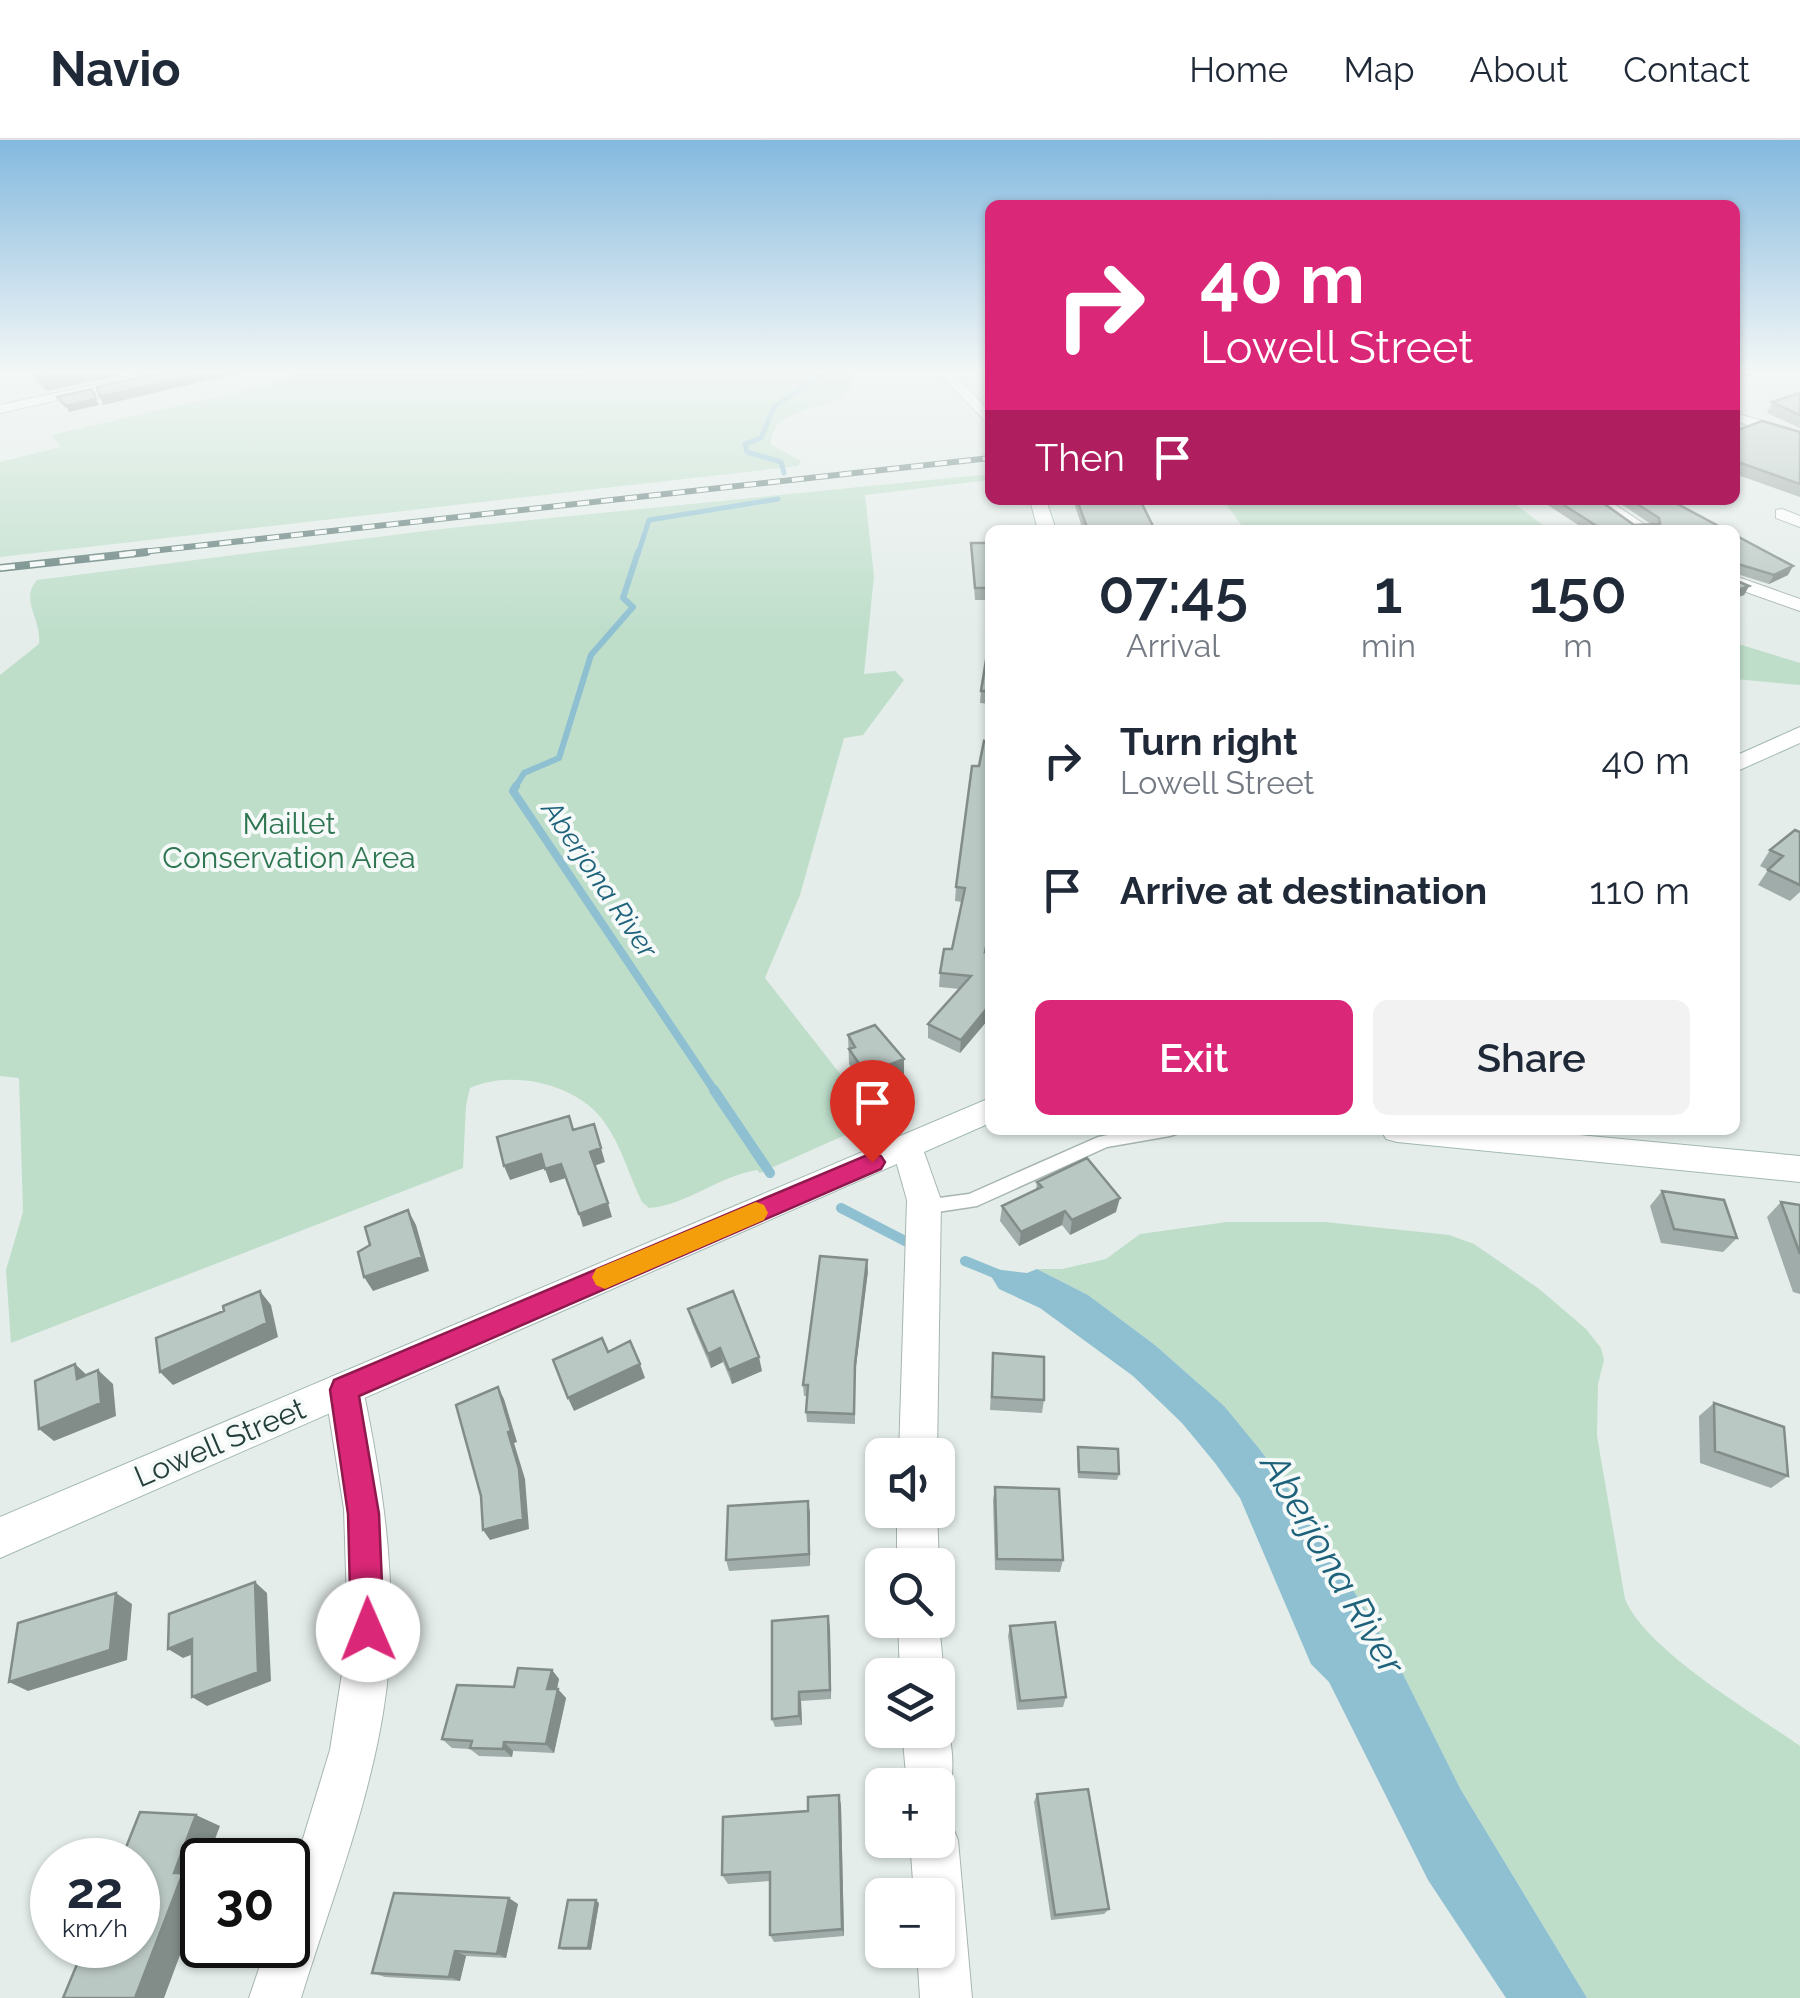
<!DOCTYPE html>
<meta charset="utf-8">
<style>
:root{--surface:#fff;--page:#f2f2f3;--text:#1f2937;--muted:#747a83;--line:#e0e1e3;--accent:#db2777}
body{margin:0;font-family:Raleway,sans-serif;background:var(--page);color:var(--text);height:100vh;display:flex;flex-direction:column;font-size:38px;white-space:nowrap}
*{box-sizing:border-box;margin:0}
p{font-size:32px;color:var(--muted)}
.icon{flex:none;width:55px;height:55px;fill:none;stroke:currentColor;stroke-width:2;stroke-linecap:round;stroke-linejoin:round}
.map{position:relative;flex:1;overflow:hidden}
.details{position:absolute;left:985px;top:385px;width:755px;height:610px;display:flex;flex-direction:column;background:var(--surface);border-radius:15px;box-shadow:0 2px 8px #0004}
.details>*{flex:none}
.hud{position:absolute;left:985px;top:60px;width:755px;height:305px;border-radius:15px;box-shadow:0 2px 8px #0004;background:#db2777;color:#fff;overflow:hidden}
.fabs{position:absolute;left:865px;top:1298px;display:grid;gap:20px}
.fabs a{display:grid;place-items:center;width:90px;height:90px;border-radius:15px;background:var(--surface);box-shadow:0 2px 8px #0004;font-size:50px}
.speed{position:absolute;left:30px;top:1698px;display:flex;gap:20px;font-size:50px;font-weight:700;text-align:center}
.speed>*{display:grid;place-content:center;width:130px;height:130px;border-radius:50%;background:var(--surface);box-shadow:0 2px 8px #0004;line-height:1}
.speed small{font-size:25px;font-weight:400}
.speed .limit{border:5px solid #111;border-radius:15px;background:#fff;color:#111}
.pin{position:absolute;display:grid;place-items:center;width:85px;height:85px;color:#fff;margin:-102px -42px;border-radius:50% 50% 50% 0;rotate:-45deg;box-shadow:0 0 10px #0007}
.pin .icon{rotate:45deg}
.me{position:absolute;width:110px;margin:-55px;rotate:359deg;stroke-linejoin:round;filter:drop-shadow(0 0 8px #0008)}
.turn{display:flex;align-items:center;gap:35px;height:210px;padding:0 50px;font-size:45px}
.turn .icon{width:130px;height:130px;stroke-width:2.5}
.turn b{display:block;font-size:70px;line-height:85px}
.then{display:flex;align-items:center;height:95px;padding:0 50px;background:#0003;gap:20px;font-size:38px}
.eta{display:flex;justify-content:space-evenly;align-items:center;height:170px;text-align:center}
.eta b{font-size:60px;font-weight:600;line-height:70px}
.button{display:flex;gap:20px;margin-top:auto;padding:20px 50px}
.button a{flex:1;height:115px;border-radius:15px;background:var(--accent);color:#fff;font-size:40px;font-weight:600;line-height:115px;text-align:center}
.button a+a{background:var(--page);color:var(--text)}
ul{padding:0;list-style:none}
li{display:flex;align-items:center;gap:30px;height:130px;padding:0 50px}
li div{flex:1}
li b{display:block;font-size:38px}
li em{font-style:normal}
header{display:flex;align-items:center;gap:60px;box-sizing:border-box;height:140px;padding:0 50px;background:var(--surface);border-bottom:2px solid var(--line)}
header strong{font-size:48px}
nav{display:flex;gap:55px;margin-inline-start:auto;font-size:35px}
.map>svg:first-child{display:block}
</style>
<header>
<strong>Navio</strong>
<nav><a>Home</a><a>Map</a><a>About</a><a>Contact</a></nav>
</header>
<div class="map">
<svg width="1800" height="1858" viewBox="0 0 1800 1858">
<rect width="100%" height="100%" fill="#e4edea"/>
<!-- green -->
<path fill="#bedeca" d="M847 232 855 239C841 277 770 260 771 305L801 321 798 326 0 417V322L61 307 51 295 269 245 294 234Z
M990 334V340L865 355 874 436 864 534 895 531 904 540 863 595 844 598 800 755 765 838 877 981 760 1033 757 1030C719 1036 687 1065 649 1068L642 1062C629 1036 622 1007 605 983 579 944 512 929 470 948L466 965 463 1028 11 1203 6 1130 23 1072 19 938 0 936V535L39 504C42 479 19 460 37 440L441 389Z
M1223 360H1510L1549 390H1245Z
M1735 503 1800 523V545L1735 539Z
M1325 1082 1449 1095 1474 1104 1538 1148 1586 1189 1601 1208 1604 1220 1598 1244 1597 1296 1625 1459C1646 1510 1752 1572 1800 1606V1858H1587L1461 1650 1395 1518 1303 1369 1261 1311 1197 1242 1155 1205 1088 1155 1037 1129H1062L1106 1119 1140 1094 1227 1082Z"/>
<!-- water -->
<path fill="#8ec0d1" d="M986 1128 1027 1133 1037 1129 1088 1155 1155 1205 1224 1266 1261 1311 1303 1369 1395 1518 1461 1650 1587 1858H1506L1428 1740 1329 1542 1311 1524 1240 1358 1215 1323 1182 1283 1133 1236 1040 1168 999 1149Z"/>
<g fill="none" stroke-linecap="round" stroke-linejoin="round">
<!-- stream-far3 -->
<path stroke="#8ec0d1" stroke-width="5" d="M784 333 781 322 747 312 745 304 761 298 774 267 825 232
M638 414 649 380 778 359"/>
<!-- stream-far2 -->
<path stroke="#8ec0d1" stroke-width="6" d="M514 649 524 633 559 618 591 515 633 467 623 458 638 412"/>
<!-- stream-far1 -->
<path stroke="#8ec0d1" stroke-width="8" d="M516 646 513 651 716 953"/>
<!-- stream -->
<path stroke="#8ec0d1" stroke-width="10" d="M714 950 770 1033
M841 1068 907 1102
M965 1121 997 1134"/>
<!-- lane casing -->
<g stroke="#a7b5b2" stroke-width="3">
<path id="lane" d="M1133 990H1178L1176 994 1170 996 1107 1007 977 1066 924 1074 918 1072 916 1067 918 1062 924 1060 969 1054 1098 997Z"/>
</g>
<!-- street casing -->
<g stroke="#a7b5b2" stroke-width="2">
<path id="street" d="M1735 273 1800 292V302L1735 281Z
M1588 360H1608L1653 390H1632Z
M1782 369 1800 376V387L1776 378V370Z
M1735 436 1800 459V471L1735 448Z
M908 994 919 998 941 1060 937 1315H899L907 1060 892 1007 897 998Z
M344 1232 357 1237 363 1249C385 1355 401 1465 383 1573 367 1671 330 1764 301 1858H249L267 1805H288V1748L330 1610 348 1495 344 1369 325 1249 331 1237Z
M897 1370H937L939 1425 938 1428 897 1425Z
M938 1473 944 1535 938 1551V1535H900L898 1480H938Z
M938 1573C955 1592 956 1638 946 1661L938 1665V1645H907L902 1590H938Z
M938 1678 951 1683 958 1700 972 1858H920L917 1810H938V1755H914L910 1700H938Z"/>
</g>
<!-- secondary casing -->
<g stroke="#a3b9b3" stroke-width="2">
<path id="secondary" d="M154 232H182L0 273V265Z
M938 232H953L990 272V286Z
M1030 360H1046L1056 390H1038Z
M1800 587V603L1735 632V616Z
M990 958V983L0 1418V1377Z
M1381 990H1526L1800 1016V1042L1397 1002 1386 999Z"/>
</g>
<!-- lane -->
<use href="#lane" fill="#fff" fill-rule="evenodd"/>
<!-- street -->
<use href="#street" fill="#fff" fill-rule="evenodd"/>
<!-- secondary -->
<use href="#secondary" fill="#fff" fill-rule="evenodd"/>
<!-- rail-far1 casing -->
<g stroke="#5e7a76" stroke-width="6">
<path id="rail-far1" d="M1735 234 1751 232
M124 414 990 318"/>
</g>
<!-- rail casing -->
<g stroke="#5e7a76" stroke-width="8">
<path id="rail" d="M0 428 147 412"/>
</g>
<!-- rail-far1 -->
<use href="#rail-far1" stroke="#f5faf8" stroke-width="4" stroke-dasharray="12" stroke-linecap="butt"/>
<!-- rail -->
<use href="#rail" stroke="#f5faf8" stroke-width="5" stroke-dasharray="15" stroke-linecap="butt"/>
</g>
<!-- wall -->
<path fill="#a0aca9" d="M31 232H124L120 235 46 251 36 242Z
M1800 253V288L1767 273 1772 262Z
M1735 291 1800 292V357L1735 334Z
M1073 360H1140L1154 390H1083Z
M1540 360H1599L1634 385 1651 384 1615 360H1670L1726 390H1586Z
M1735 395 1788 435 1769 444 1737 434V441L1749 446 1744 455 1735 458Z
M971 403H990V460H975Z
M990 515V564L980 563 981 551Z
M972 626 990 798 987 812 990 859 987 881 960 913 928 898V884L960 849 939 847 940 833 952 809 962 762 955 761 956 747Z
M1800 692V752L1790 761 1758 745 1768 730 1760 726 1770 710Z
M848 895 904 919V934L867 949 849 924Z
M1037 1042 1116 1072 1070 1095 1062 1085 1019 1106 1000 1081 1002 1066 1036 1050Z
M1662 1051 1737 1098 1723 1112 1661 1103 1650 1066Z
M1781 1062 1800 1065V1154L1793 1152 1767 1077Z
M868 1131 855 1234V1284L807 1282 806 1272 807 1256H804L803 1245Z
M688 1169 762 1231 732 1244 723 1222 711 1228 692 1183Z
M993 1213 1044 1260 1042 1273 990 1270Z
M1714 1263 1788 1336 1771 1348 1700 1323 1699 1276Z
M1078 1307 1119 1334 1117 1340 1078 1338 1077 1313Z
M995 1347 1063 1420 1060 1432 995 1430 993 1360Z
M810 1373V1426L729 1431 726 1420Z
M1010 1486 1066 1557 1063 1567 1017 1570 1008 1496Z
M830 1487 831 1559 801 1561 802 1585 775 1587 772 1579Z
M552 1530 559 1539 557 1549 566 1558 554 1613 513 1611 512 1617 479 1616 470 1609 452 1608 442 1599 514 1547Z
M1037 1654 1109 1769 1104 1774 1051 1780 1034 1662Z
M839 1655 841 1666 844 1796 774 1802 770 1795V1741L728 1744 722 1735 808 1671Z
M599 1763 591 1810H563L559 1808Z
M518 1764 506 1818 466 1816 460 1841 385 1837 372 1833Z"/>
<!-- shaded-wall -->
<path fill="#828c89" d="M74 232H124L120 235 46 251 40 239Z
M209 232H243L103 265 100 257Z
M96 259 99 265 69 272 66 266Z
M1793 426 1788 435 1769 444 1774 435Z
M1749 446 1744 455 1735 458V451Z
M990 855 987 881 960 913 961 900Z
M904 919V934L867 949 866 934Z
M601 1008 605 1022 594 1026 590 1012Z
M541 1014 546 1028 510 1040 504 1026Z
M561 1024 566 1038 550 1043 545 1029Z
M1120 1058 1116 1072 1070 1095 1072 1080Z
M608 1063 612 1077 583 1087 579 1074Z
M408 1070 416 1085 429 1131 373 1151 364 1137Z
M1065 1071 1062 1085 1019 1106 1021 1092Z
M867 1120 868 1131 855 1234V1284V1223Z
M260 1151 271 1165 278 1197 173 1245 160 1232Z
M720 1208 723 1222 711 1228 708 1214Z
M759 1217 762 1231 732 1244 729 1230Z
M75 1224 90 1238 77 1239Z
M640 1224 645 1238 574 1271 568 1258Z
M98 1230 113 1244 116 1276 54 1301 39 1289Z
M498 1247 504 1259 517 1302 514 1303 525 1339 529 1389 490 1400 483 1390 508 1292Z
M808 1361 810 1373V1426L809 1414Z
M255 1442 267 1453 271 1541 207 1566 192 1557Z
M116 1453 132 1464 127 1520 28 1551 9 1542Z
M828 1476 830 1487 831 1559 830 1550Z
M192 1499 206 1509 183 1518 168 1509Z
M552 1530 559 1539 555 1558 547 1549Z
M558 1549 566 1558 554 1613 546 1604Z
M799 1552 801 1561 802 1585 799 1576Z
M504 1602 513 1611 512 1617 503 1609Z
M839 1655 841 1666 844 1796 842 1789Z
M196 1675 220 1686 207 1720H202V1733L200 1739 202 1740V1756L164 1858H135L174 1733Z
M509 1758 518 1764 506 1818 497 1814Z
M596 1760 599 1763 591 1810 588 1808Z
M455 1811 466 1816 460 1841 449 1837Z"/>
<!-- building -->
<path fill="#bac8c4" stroke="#828c89" stroke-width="2.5" d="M32 232H74L40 239Z
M163 232H209L100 257 97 247Z
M92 249 96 259 66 266 57 257Z
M1800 253V275L1772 262Z
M1762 281 1800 292V344L1735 321V291Z
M1077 360H1140L1154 388 1088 390Z
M1556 360H1599L1634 385 1660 384 1659 378 1631 360H1670L1726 390H1603Z
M1735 395 1793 426 1774 435 1738 424 1737 441 1749 446 1735 451Z
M971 403H990V448H975Z
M987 514 990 515V551H981Z
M990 579V789L985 812 990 811V855L988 867 961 900 928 884 971 836 940 833 944 809H952L965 748 956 747 972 626H979L984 601 987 602Z
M1795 690 1800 692V745L1768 730 1783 716 1770 710Z
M875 885 904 919 866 934 849 909 855 907 848 895Z
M569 976 573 990 594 984 601 1008 590 1012 608 1063 579 1074 561 1024 545 1029 541 1014 504 1026 497 997Z
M1087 1018 1120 1058 1072 1080 1065 1071 1021 1092 1002 1066 1042 1047 1037 1042Z
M1662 1051 1724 1060 1737 1098 1674 1089Z
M1781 1062 1800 1065V1114Z
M408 1070 422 1117 364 1137 358 1112 370 1105 365 1087Z
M820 1116 867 1120 855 1223 854 1274 806 1272 808 1245H803Z
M260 1151 267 1183 160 1232 156 1198 224 1171 223 1166Z
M733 1151 759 1217 729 1230 720 1208 708 1214 688 1169Z
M602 1198 608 1212 630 1201 640 1224 568 1258 553 1220Z
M993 1213 1044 1217V1260L992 1257Z
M75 1224 77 1239 98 1230 101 1263 39 1289 35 1241Z
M498 1247 511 1291 508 1292 519 1329 523 1379 483 1390 481 1356 456 1265Z
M1714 1263 1784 1287 1788 1336 1715 1311Z
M1078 1307 1118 1309 1119 1334 1079 1332Z
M995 1347 1059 1349 1063 1420 997 1419Z
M808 1361 809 1414 726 1420 728 1366Z
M255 1442 258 1532 192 1557V1499L168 1509 169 1474Z
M116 1453 110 1510 9 1542 18 1483Z
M828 1476 830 1550 799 1552V1576L772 1579V1481Z
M1055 1482 1066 1557 1020 1561 1010 1486Z
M518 1528 552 1530 547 1549H558L546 1604 504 1602 503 1609 470 1608 472 1601 442 1599 457 1545 514 1547Z
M1088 1649 1109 1769 1055 1775 1037 1654Z
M839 1655 842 1789 770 1795V1732L722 1735 723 1677 808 1671V1657Z
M140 1672 196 1675 174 1733H183L135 1858H63L85 1805H138V1720H121Z
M394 1753 509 1758 497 1814 455 1811 449 1837 372 1833Z
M568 1760H596L588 1808H559Z"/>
<!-- sky -->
<linearGradient id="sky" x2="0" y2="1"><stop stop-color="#84b9df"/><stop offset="0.47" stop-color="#f3f7f6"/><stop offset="1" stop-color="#f3f7f6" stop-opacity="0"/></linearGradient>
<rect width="1800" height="492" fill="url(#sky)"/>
<!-- route -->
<path fill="#db2777" stroke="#8e194d" stroke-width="2.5" d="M872 1013 881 1016 885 1022 881 1029 359 1256 379 1374 384 1490 379 1502 368 1507 356 1502 351 1490 348 1374 330 1250 334 1240Z"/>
<!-- slow -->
<path fill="#f59e0b" d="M756 1062 764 1065 768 1073 764 1080 614 1145 605 1149 596 1145 592 1137 596 1129Z"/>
<g text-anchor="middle" stroke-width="8" stroke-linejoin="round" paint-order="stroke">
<!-- far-water labels -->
<g font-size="28" font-style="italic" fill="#1e617b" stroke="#f5faf8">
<text transform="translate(600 739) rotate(56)" y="10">Aberjona River</text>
</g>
<!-- park labels -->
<g font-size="30" fill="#2e7551" stroke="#f5faf8">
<text x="289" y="694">Maillet<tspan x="289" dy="34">Conservation Area</tspan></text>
</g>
<!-- street labels -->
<g font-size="30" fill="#243f3b" stroke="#f5faf8">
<text transform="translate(220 1303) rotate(-23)" y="10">Lowell Street</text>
</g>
<!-- near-water labels -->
<g font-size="38" font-style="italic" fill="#1e617b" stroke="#f5faf8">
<text transform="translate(1333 1424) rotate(60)" y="13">Aberjona River</text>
</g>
</g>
</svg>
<div class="fabs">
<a><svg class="icon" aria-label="sound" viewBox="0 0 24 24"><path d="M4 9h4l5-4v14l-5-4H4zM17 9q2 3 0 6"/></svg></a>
<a><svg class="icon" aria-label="search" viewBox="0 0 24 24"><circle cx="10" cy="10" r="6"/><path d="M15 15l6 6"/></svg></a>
<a><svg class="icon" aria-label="layers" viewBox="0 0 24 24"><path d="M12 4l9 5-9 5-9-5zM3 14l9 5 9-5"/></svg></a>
<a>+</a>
<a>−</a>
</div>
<div class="speed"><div>22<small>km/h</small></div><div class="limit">30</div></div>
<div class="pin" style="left:872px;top:1022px;background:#d93025"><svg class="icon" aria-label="arrive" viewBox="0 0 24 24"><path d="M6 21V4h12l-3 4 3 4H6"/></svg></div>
<svg class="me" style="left:368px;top:1490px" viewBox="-20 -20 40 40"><circle r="19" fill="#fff"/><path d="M0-13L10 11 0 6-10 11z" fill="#db2777"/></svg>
<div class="hud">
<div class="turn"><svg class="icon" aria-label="right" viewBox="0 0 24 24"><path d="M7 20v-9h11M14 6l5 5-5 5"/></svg><div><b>40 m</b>Lowell Street</div></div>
<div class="then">Then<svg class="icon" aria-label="arrive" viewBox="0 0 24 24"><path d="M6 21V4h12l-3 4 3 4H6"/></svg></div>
</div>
<section class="details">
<div class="eta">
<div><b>07:45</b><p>Arrival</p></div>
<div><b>1</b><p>min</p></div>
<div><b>150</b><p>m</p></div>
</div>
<ul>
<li><svg class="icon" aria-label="right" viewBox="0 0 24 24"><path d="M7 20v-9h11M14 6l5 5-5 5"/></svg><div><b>Turn right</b><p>Lowell Street</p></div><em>40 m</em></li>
<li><svg class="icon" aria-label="arrive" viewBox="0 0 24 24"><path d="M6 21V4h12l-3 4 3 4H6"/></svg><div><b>Arrive at destination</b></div><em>110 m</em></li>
</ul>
<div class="button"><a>Exit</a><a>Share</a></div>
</section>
</div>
